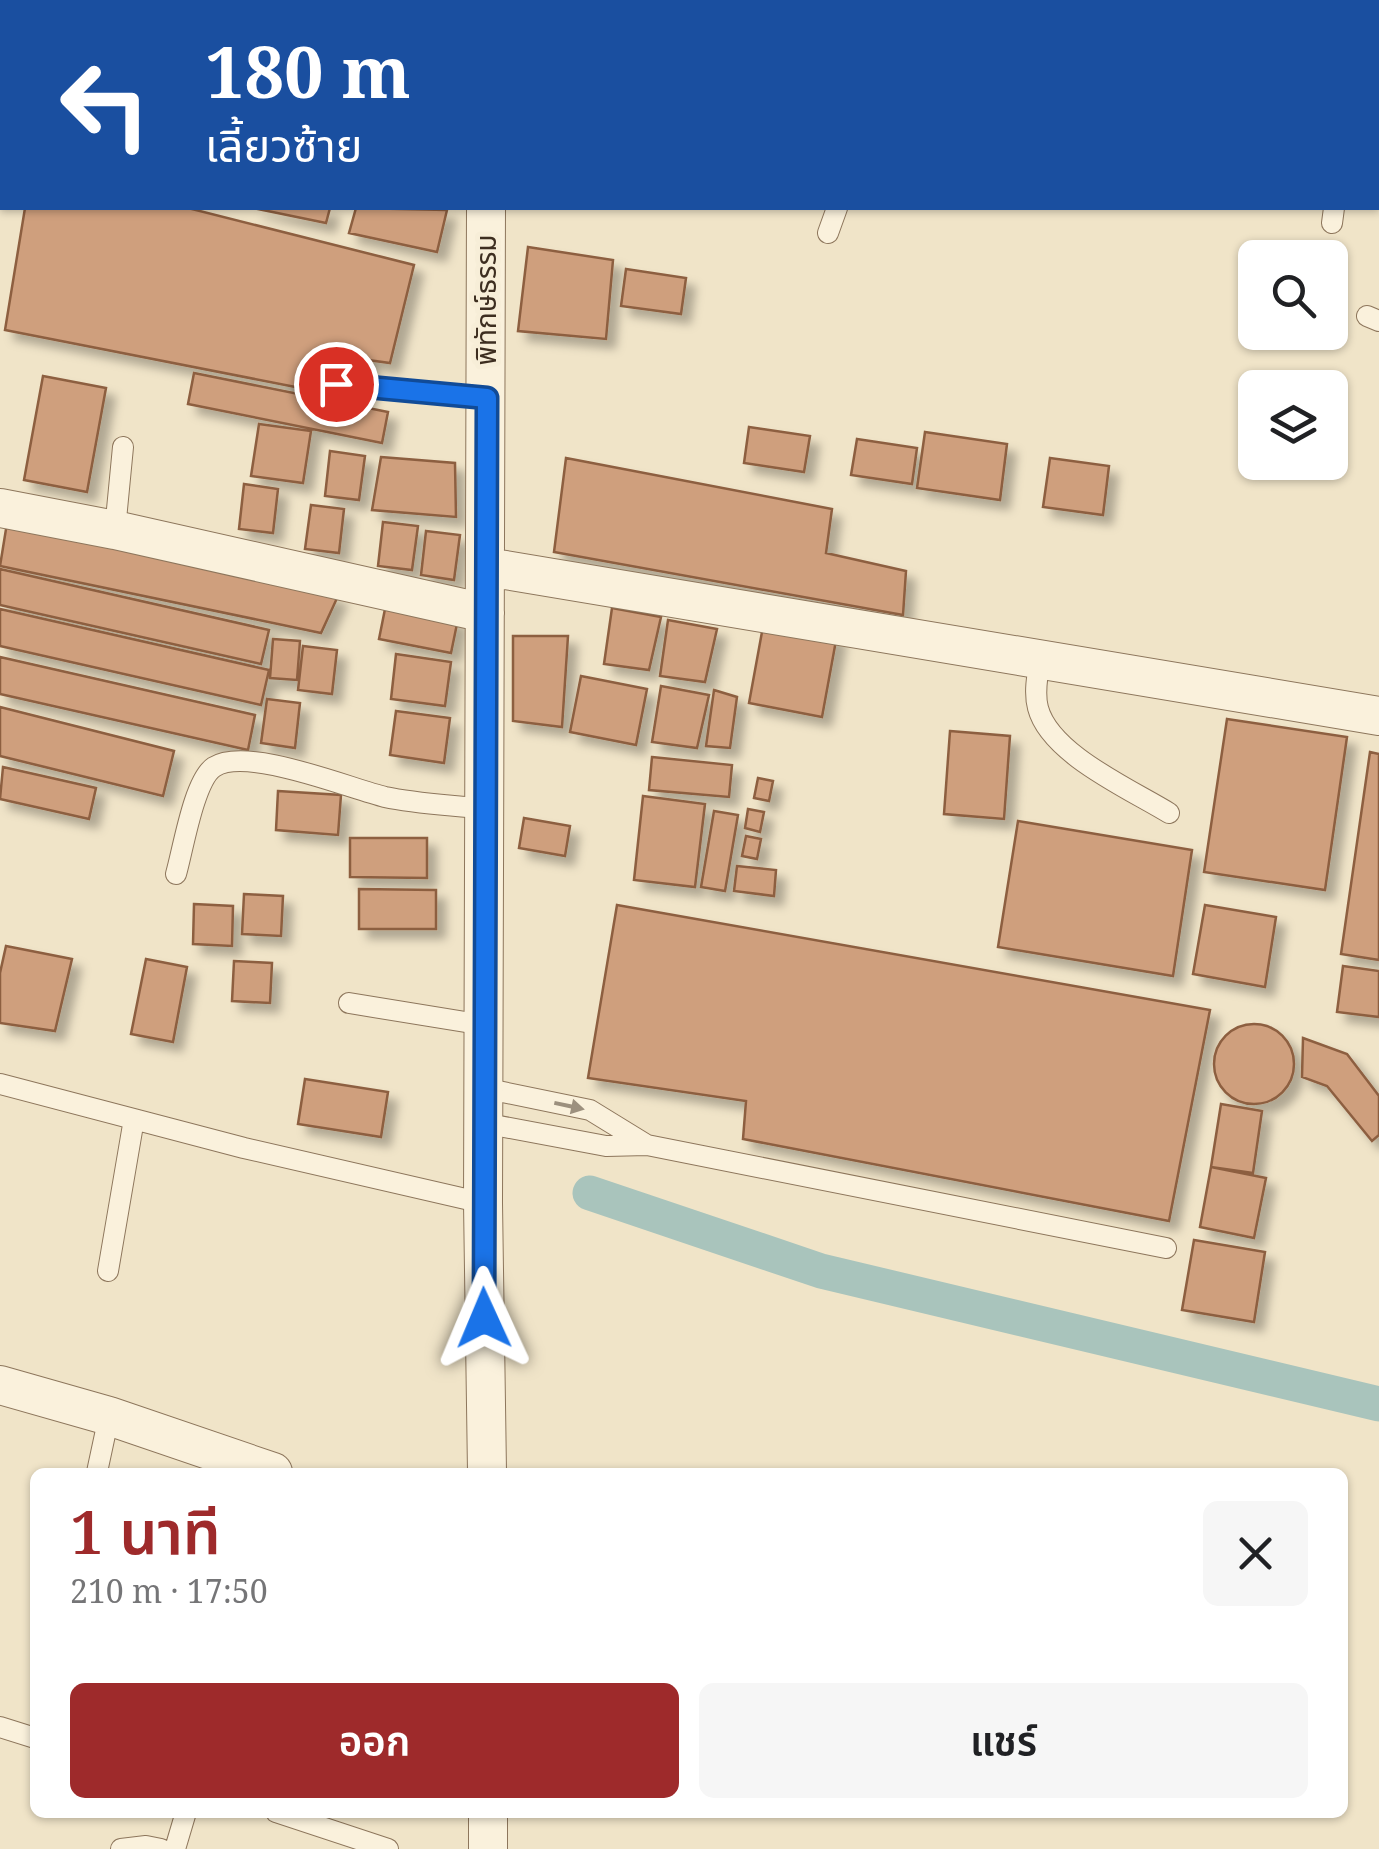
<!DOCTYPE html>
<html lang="th">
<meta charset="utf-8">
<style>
:root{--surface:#fff;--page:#f6f6f6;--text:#202124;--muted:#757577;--accent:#9e2a2b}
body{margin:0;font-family:"Noto Serif","Noto Sans Thai",serif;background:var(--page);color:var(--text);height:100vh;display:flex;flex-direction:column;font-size:38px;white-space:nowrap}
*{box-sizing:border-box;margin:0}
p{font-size:32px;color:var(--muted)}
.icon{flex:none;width:55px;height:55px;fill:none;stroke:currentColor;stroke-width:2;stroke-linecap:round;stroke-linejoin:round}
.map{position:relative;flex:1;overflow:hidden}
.sheet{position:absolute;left:30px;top:1468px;width:1318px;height:350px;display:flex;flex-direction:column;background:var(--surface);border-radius:15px;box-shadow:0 2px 8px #0004}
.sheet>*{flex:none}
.banner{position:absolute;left:0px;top:0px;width:1380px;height:210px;box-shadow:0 2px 8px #0004;background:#1a4fa0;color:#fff;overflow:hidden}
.controls{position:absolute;left:1238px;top:240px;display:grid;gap:20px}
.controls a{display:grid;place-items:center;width:110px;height:110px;border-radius:15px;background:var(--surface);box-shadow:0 2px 8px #0004;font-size:50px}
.pin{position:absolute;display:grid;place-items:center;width:85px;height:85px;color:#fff;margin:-42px;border:5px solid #fff;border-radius:50%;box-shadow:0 2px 10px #0007}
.me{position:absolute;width:110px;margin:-55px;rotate:359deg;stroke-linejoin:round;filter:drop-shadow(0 0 8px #0008)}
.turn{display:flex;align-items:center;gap:35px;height:210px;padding:0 40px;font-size:45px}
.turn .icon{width:130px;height:130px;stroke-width:2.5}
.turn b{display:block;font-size:70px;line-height:85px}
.round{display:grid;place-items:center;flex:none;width:105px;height:105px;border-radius:15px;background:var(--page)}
.overview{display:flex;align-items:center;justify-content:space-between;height:170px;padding:0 40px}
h1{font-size:60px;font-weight:600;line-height:75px;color:var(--accent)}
.primary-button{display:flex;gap:20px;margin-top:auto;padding:20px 40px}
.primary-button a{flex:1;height:115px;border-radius:15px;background:var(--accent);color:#fff;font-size:40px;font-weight:600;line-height:115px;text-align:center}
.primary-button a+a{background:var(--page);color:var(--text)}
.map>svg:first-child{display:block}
</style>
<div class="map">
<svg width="1379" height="1849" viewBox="0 0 1379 1849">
<defs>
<filter id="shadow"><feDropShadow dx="9" dy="9" stdDeviation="5" flood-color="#0004"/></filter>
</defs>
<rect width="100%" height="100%" fill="#f0e4c8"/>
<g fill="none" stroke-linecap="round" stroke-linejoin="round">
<!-- canal -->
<path stroke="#a9c4bc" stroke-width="35" d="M590 1193 821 1271 1379 1404"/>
</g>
<!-- building -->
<path fill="#cf9f7d" stroke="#8d5f41" stroke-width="2.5" filter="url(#shadow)" d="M0 0H232L2 2V47Z
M305 0H397V2Z
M25 208H188L414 265 390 363 331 355 321 392 5 330Z
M253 208H330L326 223Z
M356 208 447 210 437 252 349 233Z
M528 247 613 260 606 339 518 331Z
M626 269 686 278 681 314 621 306Z
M194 373 388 412 382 443 188 404Z
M43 376 106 388 87 492 24 480Z
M259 424 311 431 303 483 251 476Z
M749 427 810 436 804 472 744 463Z
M925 432 1007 444 1000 500 917 488Z
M857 439 917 448 912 484 851 475Z
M330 451 365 456 359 500 325 496Z
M381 457 455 463 456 517 372 510Z
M566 458 832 509 826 553 906 571 903 615 554 552Z
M1050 458 1109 466 1103 515 1043 507Z
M244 484 278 489 273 533 239 529Z
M311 505 344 509 339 553 305 549Z
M383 522 418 526 412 570 378 566Z
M7 523 338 596 321 633 0 566Z
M426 531 460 535 454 580 421 575Z
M0 569 269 630 261 664 0 605Z
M386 604 458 619 451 653 379 639Z
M612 608 661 617 649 670 604 664Z
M0 609 269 670 261 705 0 646Z
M668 620 717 629 705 682 660 676Z
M764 621 837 635 822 717 749 703Z
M513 636H568L562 727 513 721Z
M273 639 300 641 297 680 270 678Z
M303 646 337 650 332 694 298 690Z
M396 654 451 662 445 706 391 699Z
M0 657 255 715 248 750 0 694Z
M581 676 647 689 636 745 570 732Z
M661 686 709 695 697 748 652 742Z
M714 690 737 697 730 748 706 746Z
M267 699 300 703 295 748 261 743Z
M0 707 174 751 163 796 0 756Z
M396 711 450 718 444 763 390 755Z
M1227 719 1347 737 1325 890 1204 872Z
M950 731 1010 736 1004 819 944 814Z
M1370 752 1379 754V960L1341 954Z
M652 757 732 765 729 797 649 790Z
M3 767 96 788 89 819 0 799Z
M758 778 773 781 769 801 754 798Z
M278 791 341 795 338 835 276 830Z
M643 796 705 804 695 887 634 880Z
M748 809 764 812 760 832 745 828Z
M714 811 738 815 725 891 701 887Z
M524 818 570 826 565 856 519 848Z
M1018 821 1192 850 1173 976 998 947Z
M746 836 761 839 757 859 742 856Z
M350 838H427V878L350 877Z
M737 866 776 870 774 896 734 891Z
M359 889 436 890V929H359Z
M244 894 283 896 281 936 242 934Z
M194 904 233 906 232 946 193 944Z
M617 905 1210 1010 1169 1221 743 1139 746 1101 588 1078Z
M1205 905 1276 917 1265 987 1193 974Z
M6 946 72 959 55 1031 0 1023V973Z
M146 959 187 967 173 1042 131 1034Z
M234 961 272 963 270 1003 232 1001Z
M1343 966 1379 971V1017L1337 1012Z
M1214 1064a40 40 0 1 1 80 0a40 40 0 1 1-80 0Z
M1303 1038 1347 1054 1379 1096V1135L1372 1141 1327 1086 1302 1077Z
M305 1079 388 1092 381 1137 298 1124Z
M1221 1104 1262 1111 1253 1173 1211 1167Z
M1211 1167 1266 1178 1254 1238 1200 1227Z
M1194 1240 1265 1252 1254 1322 1182 1310Z"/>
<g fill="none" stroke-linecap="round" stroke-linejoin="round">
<!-- service casing -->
<g stroke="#8d765c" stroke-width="22">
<path id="service" d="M924 2 925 0
M0 74H2
M1332 223 1334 208
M828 233 837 208
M1367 316 1379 321
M337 384 487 398
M115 530 123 447
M1040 661C1037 676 1034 693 1038 708 1050 754 1130 789 1169 813
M176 874C183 850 194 780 214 767 247 746 348 788 385 797 417 804 452 805 485 809
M349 1003 484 1025
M0 1084 244 1148 483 1203
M483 1088 590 1110 647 1145
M483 1123 606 1146 647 1145 1166 1248
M108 1271 134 1119
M97 1472 109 1416
M0 1727 35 1738
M276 1812 388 1849
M121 1849 146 1846 161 1849
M175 1849 186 1812"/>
</g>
<!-- minor casing -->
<g stroke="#8d765c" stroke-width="40">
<path id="minor" d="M485 0 486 2
M1175 0 1189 2
M1378 38H1379
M486 208 483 1203 487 1472
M0 508 115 530 485 613
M487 567 1379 716
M0 1385 109 1416 273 1472
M488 1849V1812"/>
</g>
<!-- service -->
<use href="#service" stroke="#faf1dc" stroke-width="20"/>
<!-- minor -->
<use href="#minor" stroke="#faf1dc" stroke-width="38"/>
</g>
<!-- one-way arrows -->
<defs><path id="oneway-solid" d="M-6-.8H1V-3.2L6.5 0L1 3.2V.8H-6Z" transform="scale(2.5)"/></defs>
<use fill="#9c907e" href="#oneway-solid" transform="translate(569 1106) rotate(12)"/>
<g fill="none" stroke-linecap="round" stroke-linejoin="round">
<!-- route casing -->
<g stroke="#114b97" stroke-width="25">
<path id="route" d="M336 384 487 398 484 1318"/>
</g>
<!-- route -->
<use href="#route" stroke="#1a73e8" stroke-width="18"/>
</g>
<g text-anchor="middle" stroke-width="10" stroke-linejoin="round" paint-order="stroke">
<!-- street labels -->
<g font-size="28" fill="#3d2e20" stroke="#f7eed8">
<text transform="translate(486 300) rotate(-90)" y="10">พิทักษ์ธรรม</text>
</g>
</g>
</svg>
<div class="controls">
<a><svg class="icon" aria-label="search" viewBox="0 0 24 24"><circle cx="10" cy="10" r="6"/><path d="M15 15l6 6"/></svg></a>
<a><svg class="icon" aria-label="layers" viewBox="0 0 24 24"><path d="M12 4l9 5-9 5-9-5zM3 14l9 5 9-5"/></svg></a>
</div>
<div class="pin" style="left:336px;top:384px;background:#d93025"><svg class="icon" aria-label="arrive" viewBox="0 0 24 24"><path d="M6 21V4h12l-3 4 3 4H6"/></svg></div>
<svg class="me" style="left:484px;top:1318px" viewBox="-20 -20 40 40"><path d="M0-17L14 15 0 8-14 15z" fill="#1a73e8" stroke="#fff" stroke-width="4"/></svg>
<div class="banner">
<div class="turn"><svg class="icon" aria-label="left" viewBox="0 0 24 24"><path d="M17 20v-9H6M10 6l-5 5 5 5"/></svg><div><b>180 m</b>เลี้ยวซ้าย</div></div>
</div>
<section class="sheet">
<div class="overview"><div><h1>1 นาที</h1><p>210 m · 17:50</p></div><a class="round"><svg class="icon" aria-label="close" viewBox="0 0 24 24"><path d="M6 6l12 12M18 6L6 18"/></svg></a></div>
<div class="primary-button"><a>ออก</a><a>แชร์</a></div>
</section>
</div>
